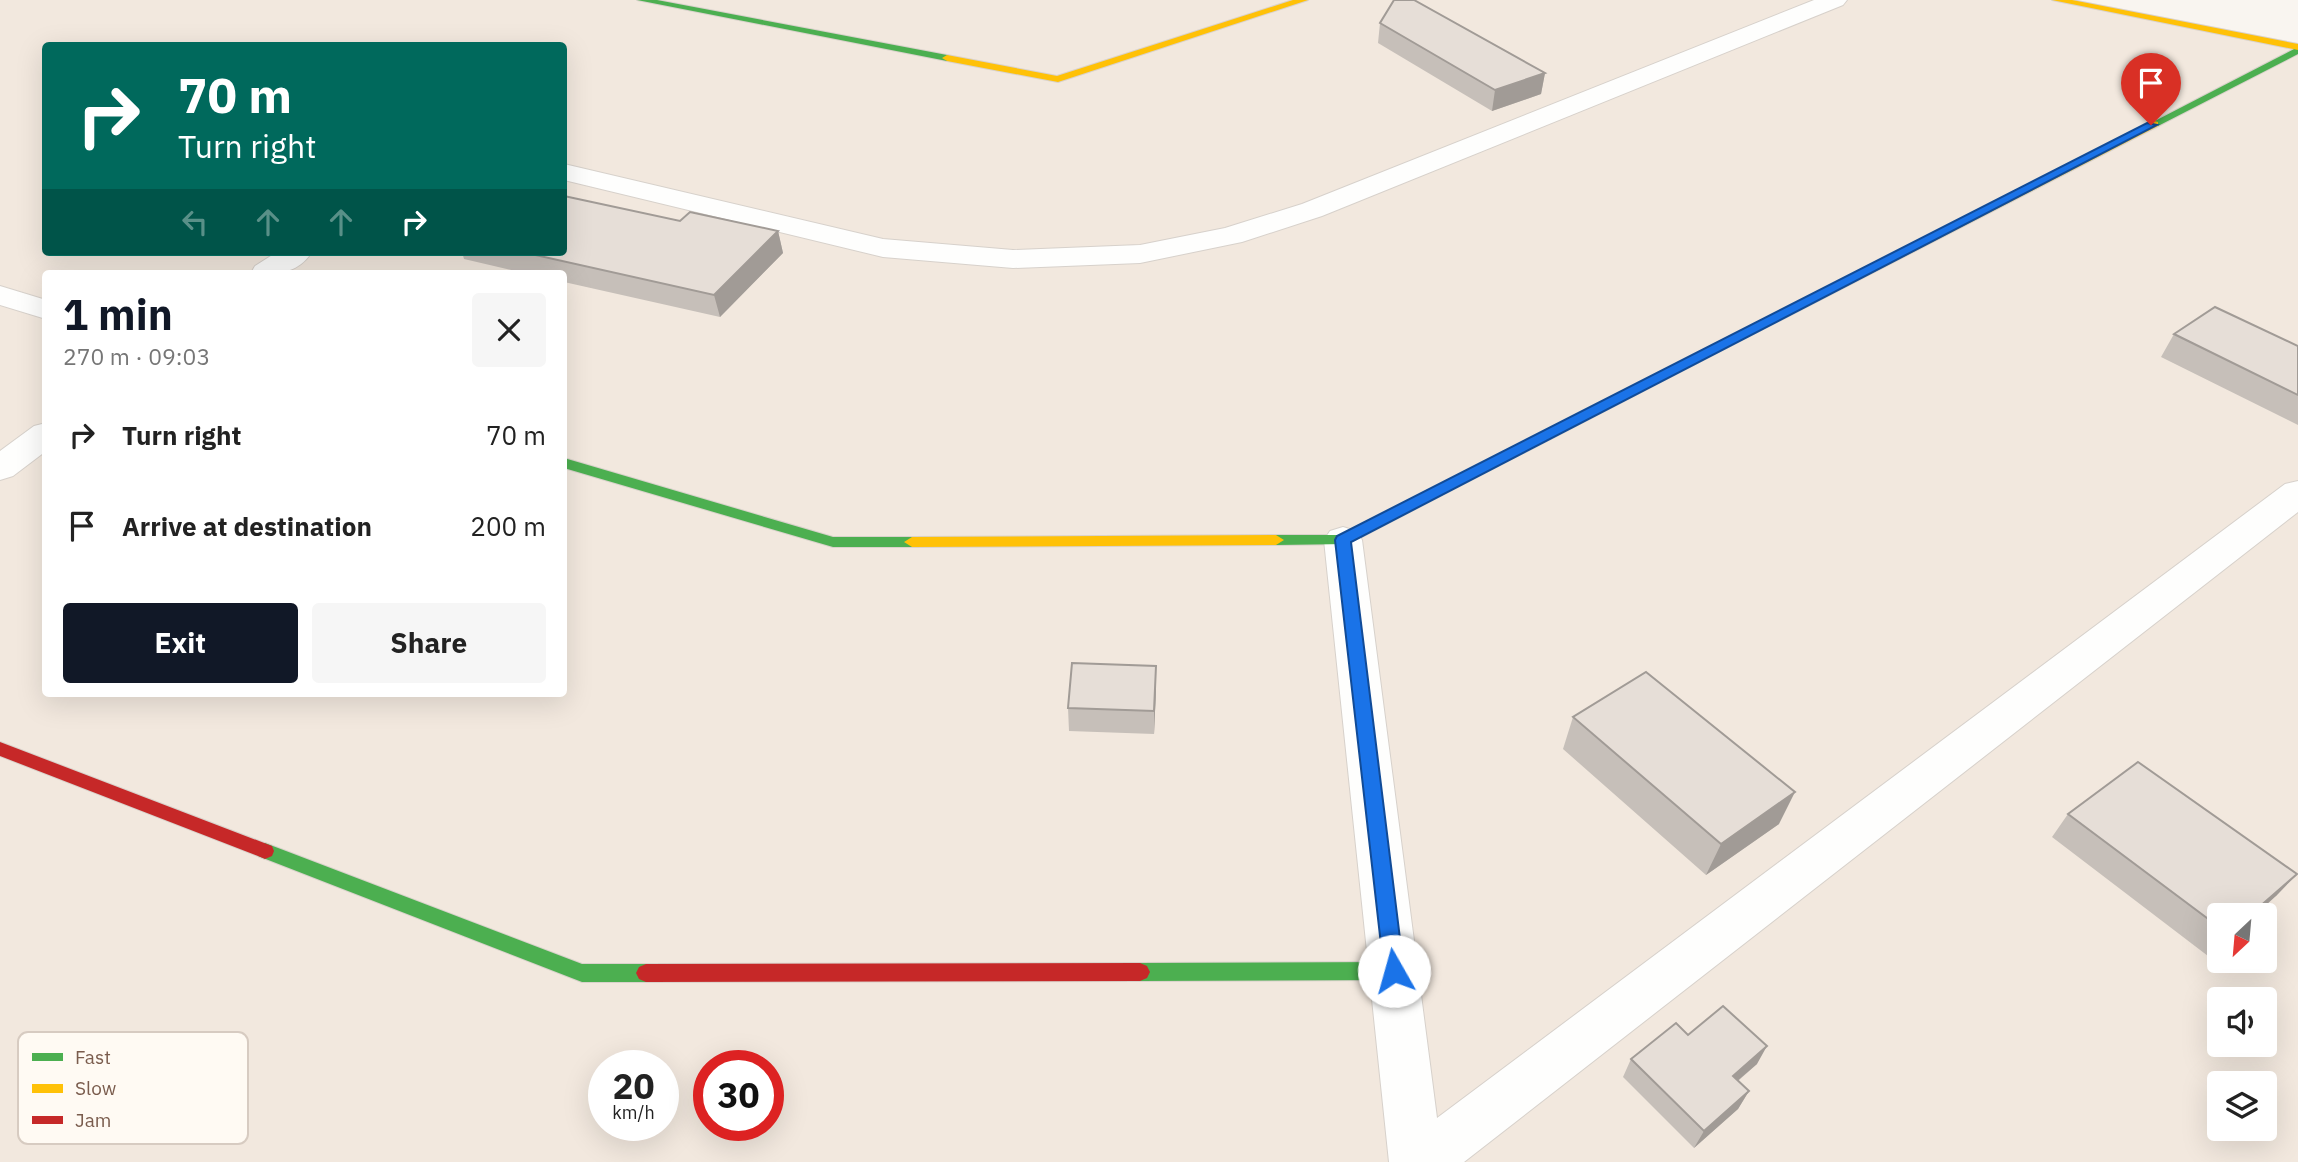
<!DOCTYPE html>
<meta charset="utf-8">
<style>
:root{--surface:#fff;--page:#f6f6f6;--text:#222;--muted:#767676;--accent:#111827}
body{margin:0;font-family:"IBM Plex Sans",sans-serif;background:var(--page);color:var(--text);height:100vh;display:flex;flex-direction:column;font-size:26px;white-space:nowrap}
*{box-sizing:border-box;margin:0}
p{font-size:23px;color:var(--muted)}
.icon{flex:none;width:38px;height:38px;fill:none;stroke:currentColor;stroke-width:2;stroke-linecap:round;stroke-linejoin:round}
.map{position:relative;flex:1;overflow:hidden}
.sheet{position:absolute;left:42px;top:270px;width:525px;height:427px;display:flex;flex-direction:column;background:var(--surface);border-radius:7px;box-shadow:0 7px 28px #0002}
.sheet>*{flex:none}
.hud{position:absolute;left:42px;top:42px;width:525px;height:214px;border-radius:7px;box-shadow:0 7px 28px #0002;background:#00695c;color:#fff;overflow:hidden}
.needle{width:46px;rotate:206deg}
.buttons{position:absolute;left:2207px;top:903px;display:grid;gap:14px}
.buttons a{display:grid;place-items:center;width:70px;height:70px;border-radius:7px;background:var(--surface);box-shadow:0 7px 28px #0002;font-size:35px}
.speed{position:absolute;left:588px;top:1050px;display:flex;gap:14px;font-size:35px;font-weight:700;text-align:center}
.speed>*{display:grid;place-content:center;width:91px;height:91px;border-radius:50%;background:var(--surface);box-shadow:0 7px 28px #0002;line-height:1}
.speed small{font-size:18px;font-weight:400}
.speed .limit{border:10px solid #d22;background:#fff;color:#111}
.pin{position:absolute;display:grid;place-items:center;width:60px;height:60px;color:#fff;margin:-72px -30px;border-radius:50% 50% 50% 0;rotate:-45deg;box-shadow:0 0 7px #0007}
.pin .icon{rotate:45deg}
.me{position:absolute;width:77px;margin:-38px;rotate:353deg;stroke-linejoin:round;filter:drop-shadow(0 0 5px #0008)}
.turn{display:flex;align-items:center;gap:24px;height:147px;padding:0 21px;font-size:32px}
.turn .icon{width:91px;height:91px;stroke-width:2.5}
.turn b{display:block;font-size:49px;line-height:60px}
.lanes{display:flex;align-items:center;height:66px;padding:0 21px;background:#0003;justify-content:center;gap:35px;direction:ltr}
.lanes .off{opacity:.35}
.round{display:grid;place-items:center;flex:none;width:74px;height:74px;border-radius:7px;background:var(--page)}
.headline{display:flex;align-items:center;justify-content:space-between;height:119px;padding:0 21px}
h1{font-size:42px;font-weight:700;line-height:52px;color:var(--accent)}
.primary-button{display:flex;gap:14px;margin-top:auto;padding:14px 21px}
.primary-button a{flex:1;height:80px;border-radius:7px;background:var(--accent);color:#fff;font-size:28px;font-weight:700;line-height:80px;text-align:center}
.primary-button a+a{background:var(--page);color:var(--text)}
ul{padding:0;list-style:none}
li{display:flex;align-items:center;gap:21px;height:91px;padding:0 21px}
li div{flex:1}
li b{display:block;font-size:26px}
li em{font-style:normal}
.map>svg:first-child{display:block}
</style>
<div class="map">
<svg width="2298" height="1162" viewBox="0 0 2298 1162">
<rect width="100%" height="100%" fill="#f9f5f0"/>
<!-- residential -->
<path fill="#f2e8de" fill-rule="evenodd" d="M0 0H2057L2298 47V1162H0ZM46 46H564V252H46ZM46 273H564V693H46ZM2219 915H2264V961H2219ZM2219 999H2264V1045H2219ZM604 1066H663V1125H604ZM709 1066H768V1125H709ZM2219 1083H2264V1129H2219Z"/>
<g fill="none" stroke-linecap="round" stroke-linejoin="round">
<!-- street casing -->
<g stroke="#d7d1cb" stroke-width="2">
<path id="street" d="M1814 0H1847L1843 5 1322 216 1242 242 1140 263 1013 268 883 257 564 180V164L883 239 1013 250 1140 245 1225 228 1302 204Z
M277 252H312C296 276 276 273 251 273L255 266Z
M0 286 46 300V319L0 305Z
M46 423V451L13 476 0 480V451L34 426Z
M2298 481V512L1464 1162H1389L1324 540 1330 531 1343 527 1356 531 1362 540 1437 1118 2285 484Z"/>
</g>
<!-- fast casing -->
<g stroke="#d9d2cb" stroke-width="2">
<path id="fast" d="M637 0H657L947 55 952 58 947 61Z
M2298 47V54L2158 126 2149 124Z
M1671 367 1678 371 1676 374 1348 544 1276 545 1268 540 1276 535H1341Z
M564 458 833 537H912L920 542 912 547H833L564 468Z
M265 843 582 964H646L653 967 656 973 653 979 646 982H582L258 856 256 851 258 846Z
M1394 962 1401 965 1404 971 1401 977 1394 980 1140 981 1133 978 1130 972 1133 966 1140 963Z"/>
</g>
<!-- slow casing -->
<g stroke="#d9d2cb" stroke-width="2">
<path id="slow" d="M1293 0H1308L1058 82 947 61 942 58 947 55 1057 76Z
M2052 0H2072L2298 44V50Z
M2154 121 2158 122V126L1676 374 1671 375 1664 371Z
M1276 535 1284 540 1276 545 912 547 904 542 912 537Z"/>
</g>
<!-- jam casing -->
<g stroke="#d9d2cb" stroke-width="2">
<path id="jam" d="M0 742 272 846 274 851 272 856 265 859 258 856 0 756Z
M1140 963 1147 966 1150 972 1147 978 1140 981 646 982 639 979 636 973 639 967 646 964Z"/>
</g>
<!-- street -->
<use href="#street" fill="#fefefd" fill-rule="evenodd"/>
<!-- fast -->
<use href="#fast" fill="#4caf50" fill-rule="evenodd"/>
<!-- slow -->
<use href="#slow" fill="#ffc107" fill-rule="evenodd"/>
<!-- jam -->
<use href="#jam" fill="#c62828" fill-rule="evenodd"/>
</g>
<!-- wall -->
<path fill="#c6bfb9" d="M1380 23 1545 73 1541 94 1492 111 1378 43Z
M680 221 778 231 783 253 720 317 564 282V273H524L464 259 462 252H564Z
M2174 334 2298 346V425L2161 357Z
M1156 689 1154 734 1069 731 1068 708Z
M1573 717 1779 824 1706 875 1563 749Z
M2068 814 2297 874 2276 896 2219 915V946L2208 956 2052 837Z
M1688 1035 1757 1064 1738 1081 1749 1091 1738 1109 1694 1148 1623 1077 1631 1059Z"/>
<!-- shaded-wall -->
<path fill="#a19b96" d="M1545 73 1541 94 1492 111 1495 90Z
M778 231 783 253 720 317 714 295Z
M1156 666V689L1154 734V711Z
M1795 792 1779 824 1706 875 1721 844Z
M2297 874 2276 896 2255 915H2250Z
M1767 1046 1757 1064 1722 1094 1733 1076Z
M1749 1091 1738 1109 1694 1148 1704 1131Z"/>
<!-- building -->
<path fill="#e6ded7" stroke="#a19b96" stroke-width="2" d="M1394 0H1414L1545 73 1495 90 1380 23Z
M564 196 680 221 690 212 778 231 714 295 522 252H564Z
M2215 307 2298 346V395L2174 334Z
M1072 663 1156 666 1154 711 1068 708Z
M1646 672 1795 792 1721 844 1573 717Z
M2138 762 2297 874 2250 915H2219V927L2068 814Z
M1723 1006 1767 1046 1733 1076 1749 1091 1704 1131 1631 1059 1676 1023 1688 1035Z"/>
<!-- route -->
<path fill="#1a73e8" stroke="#114b97" stroke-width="2" d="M2147 123 2157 125 1351 542 1404 971 1401 978 1394 980 1387 978 1384 971 1335 540 1337 536Z"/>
<!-- legend -->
<rect x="18" y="1032" width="230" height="112" rx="10" fill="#fffaf3" stroke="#d7cbc1" stroke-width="2"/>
<rect x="32" y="1053" width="31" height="8" fill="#4caf50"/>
<rect x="32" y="1084" width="31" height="9" fill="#ffc107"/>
<rect x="32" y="1116" width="31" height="8" fill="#c62828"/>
<g font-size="19" fill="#7a5c4d">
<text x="75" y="1064">Fast</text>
<text x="75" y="1095">Slow</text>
<text x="75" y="1127">Jam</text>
</g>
</svg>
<div class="buttons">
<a><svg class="needle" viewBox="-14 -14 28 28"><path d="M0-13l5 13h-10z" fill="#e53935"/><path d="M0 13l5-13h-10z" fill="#767676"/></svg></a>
<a><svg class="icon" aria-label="sound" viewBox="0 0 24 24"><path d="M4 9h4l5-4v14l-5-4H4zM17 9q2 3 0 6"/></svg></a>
<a><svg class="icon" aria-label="layers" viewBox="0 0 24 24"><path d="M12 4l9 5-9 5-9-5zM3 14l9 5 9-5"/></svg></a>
</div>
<div class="speed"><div>20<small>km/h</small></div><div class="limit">30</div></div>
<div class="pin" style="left:2151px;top:125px;background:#d93025"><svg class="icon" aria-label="arrive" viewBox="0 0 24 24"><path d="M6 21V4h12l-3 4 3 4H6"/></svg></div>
<svg class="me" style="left:1394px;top:971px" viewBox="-20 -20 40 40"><circle r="19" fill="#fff"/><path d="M0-13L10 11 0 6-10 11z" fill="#1a73e8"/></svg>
<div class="hud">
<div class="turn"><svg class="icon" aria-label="right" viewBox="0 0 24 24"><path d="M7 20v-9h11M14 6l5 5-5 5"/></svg><div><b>70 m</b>Turn right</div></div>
<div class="lanes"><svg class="icon off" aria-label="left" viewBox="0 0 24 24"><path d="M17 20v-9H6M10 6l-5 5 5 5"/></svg><svg class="icon off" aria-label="ahead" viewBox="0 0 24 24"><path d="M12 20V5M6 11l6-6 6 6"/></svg><svg class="icon off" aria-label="ahead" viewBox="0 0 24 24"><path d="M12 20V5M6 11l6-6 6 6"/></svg><svg class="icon" aria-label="right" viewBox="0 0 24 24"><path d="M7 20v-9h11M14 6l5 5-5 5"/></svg></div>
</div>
<section class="sheet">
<div class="headline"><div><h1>1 min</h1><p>270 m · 09:03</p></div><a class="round"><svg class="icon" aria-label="close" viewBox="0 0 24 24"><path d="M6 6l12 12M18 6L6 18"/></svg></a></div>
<ul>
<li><svg class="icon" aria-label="right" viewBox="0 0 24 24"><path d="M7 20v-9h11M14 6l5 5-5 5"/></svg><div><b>Turn right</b></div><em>70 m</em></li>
<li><svg class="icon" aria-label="arrive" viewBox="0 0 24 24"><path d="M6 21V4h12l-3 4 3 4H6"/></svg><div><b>Arrive at destination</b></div><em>200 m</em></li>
</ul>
<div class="primary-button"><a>Exit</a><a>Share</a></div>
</section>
</div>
